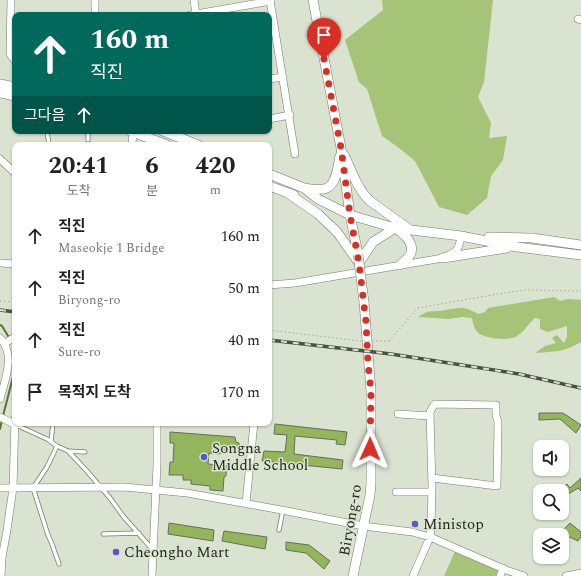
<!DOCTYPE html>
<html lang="ko">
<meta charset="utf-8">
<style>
:root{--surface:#fff;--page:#f6f6f6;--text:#222;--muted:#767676}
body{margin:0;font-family:Spectral,"Noto Sans KR",serif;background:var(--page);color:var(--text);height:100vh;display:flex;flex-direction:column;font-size:15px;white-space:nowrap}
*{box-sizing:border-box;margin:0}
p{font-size:13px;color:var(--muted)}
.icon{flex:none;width:22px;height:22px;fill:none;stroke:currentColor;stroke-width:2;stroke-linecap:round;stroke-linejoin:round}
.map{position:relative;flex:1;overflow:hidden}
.details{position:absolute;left:12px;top:142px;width:260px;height:284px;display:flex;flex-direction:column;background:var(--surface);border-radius:8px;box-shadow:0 1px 3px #0004}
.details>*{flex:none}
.top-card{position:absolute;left:12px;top:12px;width:260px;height:122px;border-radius:8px;box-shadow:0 1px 3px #0004;background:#00695c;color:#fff;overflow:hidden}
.tools{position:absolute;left:533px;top:440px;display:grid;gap:8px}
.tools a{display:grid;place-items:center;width:36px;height:36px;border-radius:8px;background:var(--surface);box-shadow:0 1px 3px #0004;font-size:20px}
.pin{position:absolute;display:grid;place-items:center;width:34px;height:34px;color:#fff;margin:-41px -17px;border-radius:50% 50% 50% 0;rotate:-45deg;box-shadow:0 0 4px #0007}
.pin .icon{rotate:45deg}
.me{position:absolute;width:44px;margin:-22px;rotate:1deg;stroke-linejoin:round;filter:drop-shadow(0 0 3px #0008)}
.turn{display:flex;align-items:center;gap:14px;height:84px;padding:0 12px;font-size:18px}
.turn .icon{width:52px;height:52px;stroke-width:2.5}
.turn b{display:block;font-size:28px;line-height:34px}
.then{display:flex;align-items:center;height:38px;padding:0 12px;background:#0003;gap:8px;font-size:15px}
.eta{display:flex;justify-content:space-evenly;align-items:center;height:68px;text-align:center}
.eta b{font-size:24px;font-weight:700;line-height:28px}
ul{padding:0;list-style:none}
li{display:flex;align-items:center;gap:12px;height:52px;padding:0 12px}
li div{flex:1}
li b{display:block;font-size:15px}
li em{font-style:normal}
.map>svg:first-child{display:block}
</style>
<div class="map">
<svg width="581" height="576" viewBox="0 0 581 576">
<rect width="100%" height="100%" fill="#dae3cf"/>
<!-- green -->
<path fill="#a5c478" d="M382 0H493L484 82 478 97 491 123 489 138 507 136 503 160 491 176 487 198 467 215 439 207 415 161 399 148 382 136 367 89 359 82 345 40 383 10Z
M554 297 560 301 568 299 581 300V342C562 353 556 351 535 353L545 346 556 343 552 338 557 335 564 343 567 337V326L548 332 540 329V319L535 318C529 323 524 332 517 336 510 341 488 339 480 334 475 331 473 324 472 318L462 317 449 319 418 317C431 308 431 313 445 310 462 308 461 305 478 314L485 312 488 308Z
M456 549 503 568 500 576H444Z"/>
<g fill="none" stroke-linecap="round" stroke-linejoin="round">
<!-- stream -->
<path stroke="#5a7333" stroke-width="2" d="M0 325 2 326 13 344 15 353
M3 416 15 369
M0 429 2 420"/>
</g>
<!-- building -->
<path fill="#93b65d" stroke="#666d5c" d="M539 413H563L581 425 576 433 560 419 539 420Z
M275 424 347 432 345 445 336 444 337 440 295 436 294 454 343 460 342 469 262 461 264 451 285 452 287 435 274 434Z
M170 432 235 437 236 442 239 443V450H221L220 454 209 453 208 464 227 466 226 476 224 477 223 491 210 490V486L191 484V480H183V475H169L170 462H173L174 443H170Z
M581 478V491L578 488 562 498V488L567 484 570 488Z
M169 523 214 530 213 541 168 534Z
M570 523 581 532V537L578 541 567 536 562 538V535H550L564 529Z
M224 531 267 537 265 549 222 541Z
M286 542 309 545 330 561 324 569 306 553 286 550Z"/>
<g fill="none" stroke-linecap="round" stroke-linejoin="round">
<!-- service casing -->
<g stroke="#747c6a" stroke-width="5">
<path id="service" d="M47 131 49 145
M88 140V131
M14 424 47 439 57 446 68 451 85 452
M51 442 53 423
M57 446 47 467 33 488 48 535 52 544 59 564
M68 451 86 470 110 498 123 516 153 550
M279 530 283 510
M103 534 139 533"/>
</g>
<!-- minor casing -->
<g stroke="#747c6a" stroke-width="8">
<path id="minor" d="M11 0 10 54 15 61
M194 0 196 15
M270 0 295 154
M95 15V0
M190 15 271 1
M578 19 581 20
M269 79 283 77
M269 119 290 115
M132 145 133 131
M0 159 15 173
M0 263 15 264
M269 285 295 283 443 258C456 252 459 251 461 236
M0 338C16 354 5 380 0 399
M5 343 15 337
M398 414 430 416
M0 417 14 424
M0 488 124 487 187 493 287 511 363 526 412 532 430 537 506 570 524 576
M396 492H432
M246 503 254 423
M1 576 2 558 7 530 13 488 15 419
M152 576 157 465V423
M413 576 430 537 431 528 432 487 430 412 434 405 435 404 496 405V415L498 422 497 486 432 478
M500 576 503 568
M566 576 581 573"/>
</g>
<!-- tertiary casing -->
<g stroke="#747c6a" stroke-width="10">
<path id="tertiary" d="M313 0 341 148 350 215 358 254
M0 84 15 87
M0 93 15 96
M130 131 167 145
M163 131 198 145
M344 155C352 171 357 189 370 201L409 229
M269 174 304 188 318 199 350 215 395 228 461 236 517 247 581 255
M269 186 294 195
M304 188C311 189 321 191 327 188 337 183 338 165 340 156
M289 194 318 214 337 232 359 263 373 242 395 228C403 233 414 242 411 253 409 258 403 262 400 265
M489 237 532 238 581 245
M443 258 507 248
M353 576 370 495 371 484V391L364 302"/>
</g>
<!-- path -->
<path stroke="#8b9283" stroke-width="1" stroke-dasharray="1 3" stroke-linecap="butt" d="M0 301 15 302
M389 341 418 308 492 295 525 290 581 291"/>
<!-- service -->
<use href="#service" stroke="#fff" stroke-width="3.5"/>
<!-- minor -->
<use href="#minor" stroke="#fff" stroke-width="7"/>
<!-- tertiary -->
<use href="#tertiary" stroke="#fff" stroke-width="9"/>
<!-- rail casing -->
<g stroke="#4b5045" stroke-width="3.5">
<path id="rail" d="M0 310 15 312
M269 340 391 354 519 374 581 388"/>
</g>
<!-- rail -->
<use href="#rail" stroke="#dae3cf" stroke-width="2" stroke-dasharray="6" stroke-linecap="butt"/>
<!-- tertiary-bridge casing -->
<g stroke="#747c6a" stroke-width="10" stroke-linecap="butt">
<path id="tertiary-bridge" d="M358 254 364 302"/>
</g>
<!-- path-bridge -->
<path stroke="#8b9283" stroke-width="1" stroke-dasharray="1 3" stroke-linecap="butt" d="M269 330 359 341H389"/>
<!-- tertiary-bridge -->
<use href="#tertiary-bridge" stroke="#fff" stroke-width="9"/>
</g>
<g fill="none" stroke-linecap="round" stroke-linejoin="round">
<!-- route -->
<path stroke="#d93025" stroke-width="7" stroke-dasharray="0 12.6" d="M324 59 341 148 350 215 359 263 366 322 368 363 371 391 370 449"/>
</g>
<!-- markers -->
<g fill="#5458cf" stroke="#dae3cf" stroke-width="1.5">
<circle cx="204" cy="457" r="4"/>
<circle cx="415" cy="524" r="4"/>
<circle cx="116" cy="552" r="4"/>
</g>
<g text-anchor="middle" stroke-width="3" stroke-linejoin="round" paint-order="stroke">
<!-- poi labels -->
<g font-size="15" fill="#21251d" stroke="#dae3cf" text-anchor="start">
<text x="212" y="453">Songna<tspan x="212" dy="17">Middle School</tspan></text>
<text x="423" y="529">Ministop</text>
<text x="124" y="557">Cheongho Mart</text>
</g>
<!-- street labels -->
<g font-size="15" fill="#21251d" stroke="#dae3cf">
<text transform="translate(350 520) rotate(-80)" y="5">Biryong-ro</text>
</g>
</g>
</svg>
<div class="tools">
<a><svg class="icon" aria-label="sound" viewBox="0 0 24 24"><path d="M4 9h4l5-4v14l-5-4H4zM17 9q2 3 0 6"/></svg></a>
<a><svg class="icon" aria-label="search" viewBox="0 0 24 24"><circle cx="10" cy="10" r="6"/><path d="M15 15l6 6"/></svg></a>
<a><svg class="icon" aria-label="layers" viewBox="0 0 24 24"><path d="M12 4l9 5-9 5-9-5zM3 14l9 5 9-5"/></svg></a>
</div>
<div class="pin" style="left:324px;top:59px;background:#d93025"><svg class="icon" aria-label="arrive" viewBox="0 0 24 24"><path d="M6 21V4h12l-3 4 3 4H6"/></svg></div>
<svg class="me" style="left:370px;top:449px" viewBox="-20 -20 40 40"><path d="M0-17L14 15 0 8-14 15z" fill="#d93025" stroke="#fff" stroke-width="4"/></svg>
<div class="top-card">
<div class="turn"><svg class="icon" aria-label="ahead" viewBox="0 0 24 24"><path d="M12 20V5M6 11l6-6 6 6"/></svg><div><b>160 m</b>직진</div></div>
<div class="then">그다음<svg class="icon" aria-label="ahead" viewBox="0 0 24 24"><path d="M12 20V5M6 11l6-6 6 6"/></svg></div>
</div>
<section class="details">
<div class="eta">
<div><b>20:41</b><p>도착</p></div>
<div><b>6</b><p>분</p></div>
<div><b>420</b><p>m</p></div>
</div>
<ul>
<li><svg class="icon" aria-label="ahead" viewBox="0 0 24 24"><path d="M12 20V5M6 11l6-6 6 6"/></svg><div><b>직진</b><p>Maseokje 1 Bridge</p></div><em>160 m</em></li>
<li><svg class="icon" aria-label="ahead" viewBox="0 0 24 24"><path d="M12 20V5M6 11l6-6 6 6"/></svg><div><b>직진</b><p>Biryong-ro</p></div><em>50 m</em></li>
<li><svg class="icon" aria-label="ahead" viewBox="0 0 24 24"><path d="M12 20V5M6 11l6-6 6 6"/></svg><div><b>직진</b><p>Sure-ro</p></div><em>40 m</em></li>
<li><svg class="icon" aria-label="arrive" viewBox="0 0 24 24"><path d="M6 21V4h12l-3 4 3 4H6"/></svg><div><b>목적지 도착</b></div><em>170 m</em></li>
</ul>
</section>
</div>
